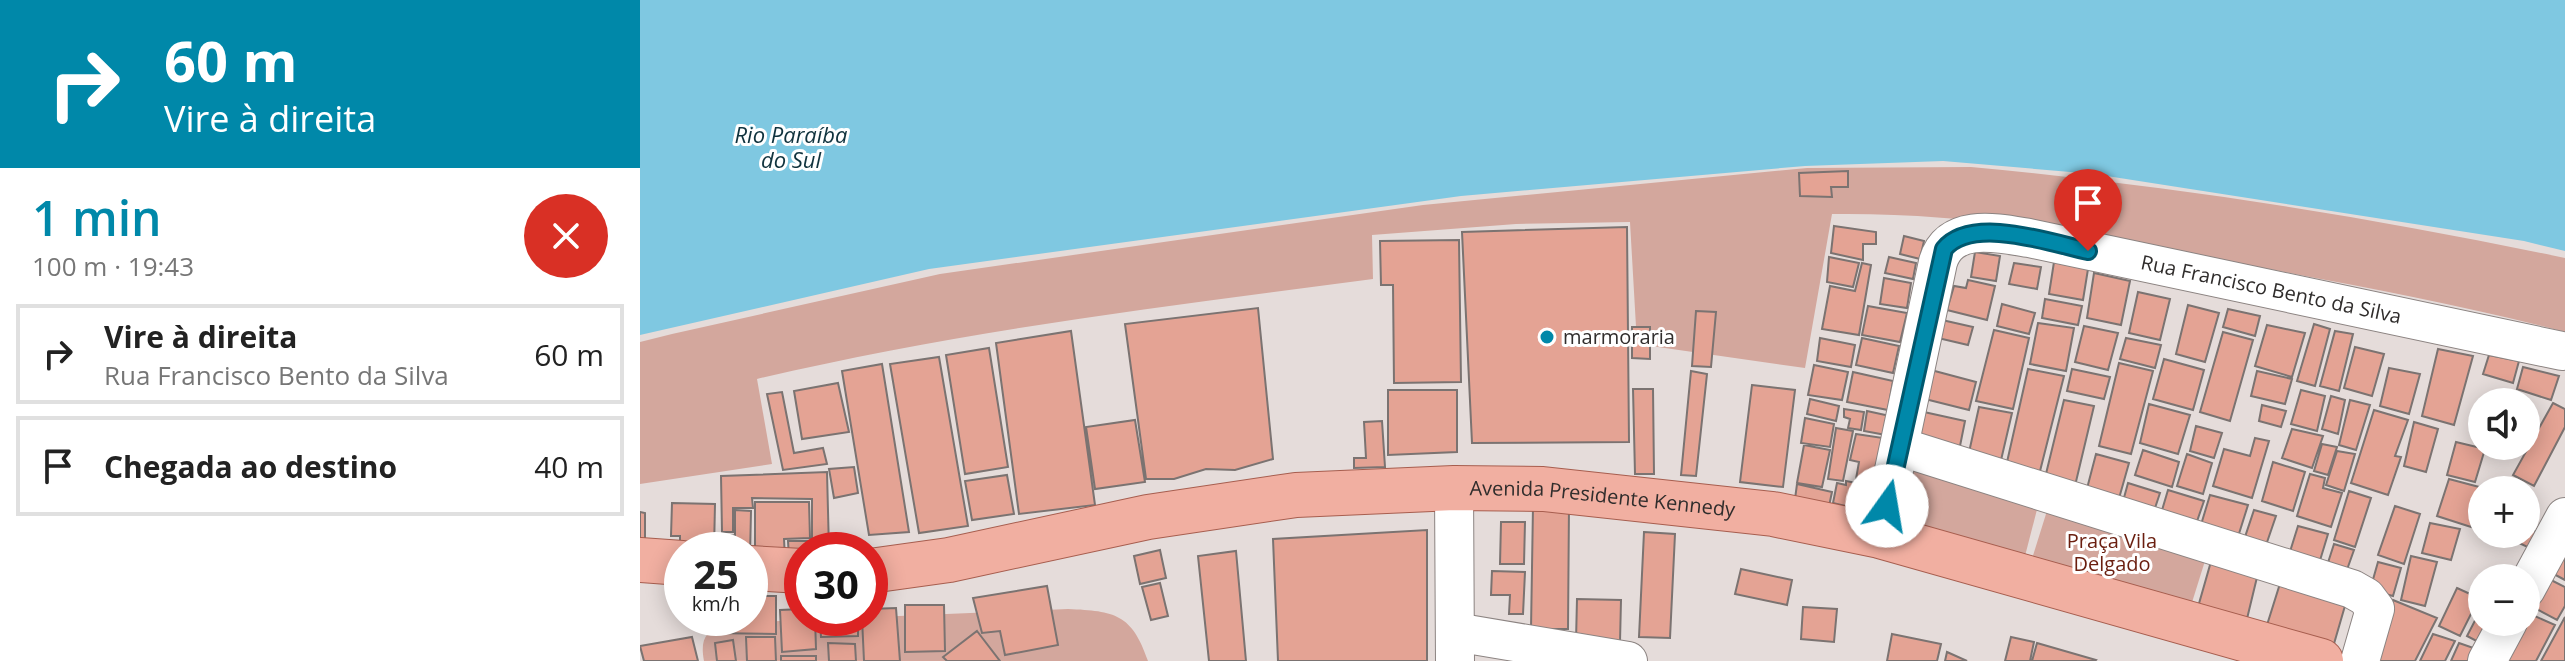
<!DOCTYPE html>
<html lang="pt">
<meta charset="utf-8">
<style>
:root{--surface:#fff;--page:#f6f6f6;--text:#222;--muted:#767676;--line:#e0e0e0;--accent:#0088a9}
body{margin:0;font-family:"Open Sans",sans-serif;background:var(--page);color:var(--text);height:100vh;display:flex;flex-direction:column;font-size:30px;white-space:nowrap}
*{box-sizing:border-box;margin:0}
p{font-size:26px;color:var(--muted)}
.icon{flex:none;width:44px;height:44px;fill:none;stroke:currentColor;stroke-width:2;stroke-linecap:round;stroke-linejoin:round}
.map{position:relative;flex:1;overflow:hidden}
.drawer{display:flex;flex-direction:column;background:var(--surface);width:640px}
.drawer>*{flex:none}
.hud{background:#0088a9;color:#fff;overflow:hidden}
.fabs{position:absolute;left:1828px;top:388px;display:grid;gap:16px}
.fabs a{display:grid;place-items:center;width:72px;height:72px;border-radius:50%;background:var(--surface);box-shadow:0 4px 20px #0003;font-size:40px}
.speed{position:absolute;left:24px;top:532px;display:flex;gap:16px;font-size:40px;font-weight:700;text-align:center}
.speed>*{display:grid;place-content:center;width:104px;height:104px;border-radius:50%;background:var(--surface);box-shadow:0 4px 20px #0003;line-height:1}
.speed small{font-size:20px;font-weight:400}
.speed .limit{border:12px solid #d22;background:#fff;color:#111}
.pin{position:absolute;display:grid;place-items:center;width:68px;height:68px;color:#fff;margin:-82px -34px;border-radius:50% 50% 50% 0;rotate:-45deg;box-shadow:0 0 8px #0007}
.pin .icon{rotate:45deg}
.me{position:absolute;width:88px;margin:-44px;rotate:13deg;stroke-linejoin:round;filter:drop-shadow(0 0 6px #0008)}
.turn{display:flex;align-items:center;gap:28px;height:168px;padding:0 32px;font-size:36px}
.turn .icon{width:104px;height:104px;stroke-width:2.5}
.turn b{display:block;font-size:56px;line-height:68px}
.round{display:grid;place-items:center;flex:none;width:84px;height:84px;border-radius:42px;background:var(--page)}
.overview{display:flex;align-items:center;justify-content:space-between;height:136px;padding:0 32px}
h1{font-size:48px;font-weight:600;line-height:60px;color:var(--accent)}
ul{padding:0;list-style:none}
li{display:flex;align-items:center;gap:24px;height:100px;margin:0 16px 12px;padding:0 16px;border:4px solid var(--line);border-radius:0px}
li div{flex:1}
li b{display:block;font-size:30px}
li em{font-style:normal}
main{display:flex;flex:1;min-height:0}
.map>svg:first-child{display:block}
</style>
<main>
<section class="drawer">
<div class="hud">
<div class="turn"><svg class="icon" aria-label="right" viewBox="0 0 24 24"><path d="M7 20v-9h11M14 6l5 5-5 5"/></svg><div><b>60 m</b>Vire à direita</div></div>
</div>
<div class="overview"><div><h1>1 min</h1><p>100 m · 19:43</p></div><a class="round" style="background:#d93025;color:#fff"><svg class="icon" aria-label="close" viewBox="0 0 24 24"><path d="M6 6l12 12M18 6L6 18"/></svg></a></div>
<ul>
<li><svg class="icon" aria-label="right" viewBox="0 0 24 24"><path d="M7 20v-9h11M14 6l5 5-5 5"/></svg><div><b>Vire à direita</b><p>Rua Francisco Bento da Silva</p></div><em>60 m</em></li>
<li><svg class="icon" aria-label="arrive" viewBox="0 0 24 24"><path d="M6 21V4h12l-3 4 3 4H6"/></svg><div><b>Chegada ao destino</b></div><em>40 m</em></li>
</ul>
</section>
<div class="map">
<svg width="1925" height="661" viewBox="0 0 1925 661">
<rect width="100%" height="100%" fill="#e5dcda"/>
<!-- green -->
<path fill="#d3a79d" d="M1331 167C1530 185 1730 217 1925 258V332C1827 306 1728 288 1629 269 1484 240 1340 212 1192 214L1165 368 997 344 990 222 876 224 732 235 733 279C526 306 320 331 117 379L132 464 0 484V342L32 334 300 274 783 205 1167 168Z
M1274 461 1401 494 1385 556 1258 523Z
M1411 498 1569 548 1549 612 1391 562Z
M428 609C475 611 492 614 508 661H64C56 620 88 627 119 622Z"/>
<!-- water -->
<path fill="#7fc8e1" d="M0 0H1925V251L1884 241 1454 174 1303 161 1165 166 821 196 289 269 0 335Z"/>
<!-- building -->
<path fill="#e4a394" stroke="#7b7371" stroke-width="2" d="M1208 171V187H1191L1192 197 1160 196 1159 173Z
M1194 226 1236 232V244H1223V260L1191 253Z
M987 227 989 442 832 443 822 232Z
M1264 236 1284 241 1280 259 1260 254Z
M819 240 821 382 754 383 753 285H741L740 241Z
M1335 252 1360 256 1356 281 1331 277Z
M1189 257 1219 263 1213 287 1187 282Z
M1249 257 1276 263 1273 279 1245 273Z
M1414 262 1448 269 1443 300 1409 294Z
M1222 263 1231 265 1219 335 1182 329 1190 286 1215 291Z
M1374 263 1401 267 1397 289 1369 284Z
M1454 273 1490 281 1481 325 1447 318Z
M1244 278 1271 283 1267 308 1240 304Z
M1328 280 1355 286 1347 320 1307 310 1314 286 1326 288Z
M1498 292 1530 299 1520 340 1489 333Z
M1405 299 1442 306 1438 325 1402 318Z
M1362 304 1395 313 1389 334 1357 326Z
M1548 305 1579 313 1565 362 1536 354Z
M1228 306 1267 313 1260 342 1222 335Z
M618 308 633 459 595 470 566 469 534 479H506L485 324Z
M1588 309 1620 316 1615 336 1583 327Z
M1056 311 1076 312 1071 367 1052 366Z
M1302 320 1333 327 1328 345 1298 338Z
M1398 323 1434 328 1426 371 1390 364Z
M1674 324 1690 329 1675 386 1657 381Z
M1627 325 1665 333 1652 377 1615 366Z
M1444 326 1478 333 1468 370 1435 362Z
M992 327H1010V359L992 358Z
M1354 330 1389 338 1373 409 1336 401Z
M431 331 455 505 379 514 356 343Z
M1695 331 1713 334 1699 391 1680 386Z
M1583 332 1613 340 1590 421 1560 412Z
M1180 338 1215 345 1211 367 1177 361Z
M1222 338 1259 346 1253 373 1216 365Z
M1486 338 1521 345 1515 368 1480 359Z
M1715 347 1744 354 1732 396 1704 388Z
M349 348 368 467 325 474 306 355Z
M1798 349 1833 356 1814 425 1782 416Z
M1849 355 1879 361 1873 383 1843 374Z
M299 357 328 526 279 533 250 364Z
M1524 359 1564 370 1553 410 1513 399Z
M1479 363 1513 371 1491 454 1459 446Z
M242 364 269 532 229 535 202 371Z
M1174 365 1208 372 1202 400 1168 395Z
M1883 367 1919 376 1911 400 1877 389Z
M1749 368 1780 374 1769 414 1740 406Z
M1388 369 1424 376 1398 479 1365 471Z
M1432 369 1470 377 1464 399 1427 391Z
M1291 370 1336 382 1329 410 1285 399Z
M1051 371 1067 374 1056 476 1041 475Z
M1617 371 1652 379 1645 404 1611 396Z
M1213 372 1253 381 1248 410 1207 402Z
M198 383 209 432 162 439 154 391Z
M1112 385 1155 390 1143 487 1100 482Z
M993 389H1013L1014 474H995Z
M748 390H817V452L748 455Z
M1661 390 1685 396 1677 431 1651 424Z
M142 392 154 453 183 448 187 464 143 470 127 394Z
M1691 396 1705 400 1698 434 1682 429Z
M1170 399 1199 406 1196 421 1167 414Z
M1424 400 1454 406 1434 490 1404 482Z
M1710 400 1730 405 1716 450 1699 445Z
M1913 403 1925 409V427L1894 486 1873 475Z
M1509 404 1550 415 1538 454 1500 443Z
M1622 405 1646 411 1641 427 1619 421Z
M1339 407 1372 413 1358 473 1326 466Z
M1204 409 1224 412 1221 430 1208 428 1210 419 1204 417Z
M1734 410 1768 420 1755 456 1761 457 1748 495 1711 483Z
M1227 411 1250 416 1246 435 1224 431Z
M1284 412 1325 421 1318 456 1277 447Z
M1165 418 1194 424 1190 447 1161 443Z
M495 420 505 482 455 489 446 427Z
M742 421 745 467 714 468V458H726L724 422Z
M1774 422 1798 429 1786 472 1764 466Z
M1556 426 1582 433 1574 458 1550 451Z
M1196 428 1213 431 1203 481 1188 479Z
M1652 429 1683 436 1672 468 1642 458Z
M1216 434 1243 438 1234 483 1216 479 1219 462 1210 460Z
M1615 438 1629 441 1612 498 1573 486 1584 449 1610 456Z
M1816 442 1845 449 1835 482 1807 475Z
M1682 444 1697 447 1688 475 1674 471Z
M1164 445 1190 450 1182 487 1157 483Z
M1503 450 1539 462 1532 487 1495 475Z
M1697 451 1715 454 1704 491 1686 485Z
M1456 454 1489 463 1476 509 1444 500Z
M1547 454 1572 463 1563 494 1537 486Z
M1633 462 1665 472 1653 511 1622 501Z
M214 467 218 493 194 498 189 469Z
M187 472 189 550H162L149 558 148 541H172V499L112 498 113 508H93V532H82L81 476Z
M1670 474 1685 478 1683 488 1702 493 1691 527 1657 516Z
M367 475 374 514 332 520 325 481Z
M1809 479 1843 488 1831 527 1797 516Z
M1868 480 1885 488 1884 490H1863Z
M1206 481 1232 486 1226 511 1193 503 1197 483 1206 485Z
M1488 483 1520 493 1513 514 1482 505Z
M1157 484 1192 492 1189 506 1155 499Z
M1528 490 1564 501 1555 527 1520 517Z
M1709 491 1731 498 1715 547 1694 540Z
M1570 495 1608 505 1597 540 1560 528Z
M115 502H169L170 538 144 539 145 558 115 559Z
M32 503 75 504 74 550 40 549V536H31Z
M893 506H929L928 629H891Z
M1755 506 1780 514 1764 564 1738 555Z
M95 510 111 511 110 556V550H81L82 536 95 535Z
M1614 510 1636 516 1624 551 1603 543Z
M0 512 5 513V543H0Z
M861 522H885L884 564H860Z
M1790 523 1820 529 1811 560 1782 553Z
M1658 526 1688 534 1678 567 1648 558Z
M1886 527 1911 539 1903 554 1866 537 1886 534Z
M787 530V661H638L633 539Z
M1004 532 1035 534 1030 638 999 637Z
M1694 544 1714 550 1704 578 1685 572Z
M1925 545V580L1910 572Z
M520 550 526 578 500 584 494 556Z
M596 551 606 661H569L558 556Z
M1771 556 1797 562 1785 606 1761 600Z
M1572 558 1619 569 1605 627 1556 614Z
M1738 562 1761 568 1753 596 1730 590Z
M1101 569 1152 580 1147 605 1095 594Z
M852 571 885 572 883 614H869L870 595H851Z
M1643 574 1709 592 1691 654 1622 641Z
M1909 579 1925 587V606L1917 620 1893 607Z
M520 583 528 616 511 620 502 587Z
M407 586 418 645 365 655 360 631 342 633 333 598Z
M1817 588 1839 598 1820 636 1799 626Z
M110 596H136V634L70 633 59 618H110Z
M937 599 981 600 980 642 936 641Z
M1753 600 1797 618 1775 661H1731Z
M265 605H304L305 651 265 652Z
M1163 607 1197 609 1194 642 1161 639Z
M1842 607V622H1862L1848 647 1827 636Z
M256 608 260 661H224L222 618H230V609Z
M162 609V618H175L176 649 142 652 140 610Z
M1890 614 1915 625 1896 661H1864Z
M1925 617V661H1901Z
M180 618H218V636L181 637Z
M337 631 360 661H307L303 657Z
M1252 634 1301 644 1297 661H1247Z
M1793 634 1815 641 1805 661H1780Z
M52 637 58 661H4L0 646Z
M106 637H135L136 661H107Z
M1371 637 1394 642 1390 661H1365Z
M93 640 96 661H77L75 643Z
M188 643 215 644 216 661H189Z
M1397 643 1456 660 1455 661H1392Z
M1819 643 1845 652 1840 661H1811Z
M1307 652 1327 661H1305Z
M141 656H176V661H141Z"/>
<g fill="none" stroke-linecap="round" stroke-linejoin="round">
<!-- minor casing -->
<g stroke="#8c8482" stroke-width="40">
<g id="minor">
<path d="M1261 447 1712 589 1726 597 1735 609 1720 661"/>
<path d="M814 488 815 661"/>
<path id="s1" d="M1240 536 1298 262C1310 222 1358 233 1389 238L1922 351"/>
<path d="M1886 589 1925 517"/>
<path d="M815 632 988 661"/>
<path d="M1847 661 1868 622"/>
</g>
</g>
<!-- major casing -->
<g stroke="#a75e4f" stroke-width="46">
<g id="major">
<path d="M0 560 42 563"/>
<path d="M110 568 162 571"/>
<path id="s2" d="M230 571 309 560 508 517 656 495 814 488 903 489 1133 514 1240 536 1681 661"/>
</g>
</g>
<!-- minor -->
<use href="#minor" stroke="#fff" stroke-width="38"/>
<!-- major -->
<use href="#major" stroke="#f1afa1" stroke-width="44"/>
</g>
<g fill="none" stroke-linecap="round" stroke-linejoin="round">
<!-- route casing -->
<g stroke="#00586e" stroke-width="20">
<path id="route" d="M1247 506 1304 249C1332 215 1411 243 1448 251"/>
</g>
<!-- route -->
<use href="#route" stroke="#0088a9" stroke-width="14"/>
</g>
<!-- markers -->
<circle fill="#0088a9" stroke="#fff" stroke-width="3" cx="907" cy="337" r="8"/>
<g text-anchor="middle" stroke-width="6" stroke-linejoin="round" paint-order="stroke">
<!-- street labels -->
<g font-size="20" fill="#302d2c" stroke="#fff">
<text dy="7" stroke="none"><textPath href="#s1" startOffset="632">Rua Francisco Bento da Silva</textPath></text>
<text dy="7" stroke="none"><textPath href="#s2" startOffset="740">Avenida Presidente Kennedy</textPath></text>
</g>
<!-- poi labels -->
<g font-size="20" fill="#302d2c" stroke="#fff" text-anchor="start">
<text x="923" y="344">marmoraria</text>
</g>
<!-- park labels -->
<g font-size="20" fill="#6a1e0f" stroke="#fff">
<text x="1472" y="548">Praça Vila<tspan x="1472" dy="23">Delgado</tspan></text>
</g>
<!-- water labels -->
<g font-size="22" font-style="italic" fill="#10333e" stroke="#fff">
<text x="151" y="143">Rio Paraíba<tspan x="151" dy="25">do Sul</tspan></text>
</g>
</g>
</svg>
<div class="fabs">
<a><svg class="icon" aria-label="sound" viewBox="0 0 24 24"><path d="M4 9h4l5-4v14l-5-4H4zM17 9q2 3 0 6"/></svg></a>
<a>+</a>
<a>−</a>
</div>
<div class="speed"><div>25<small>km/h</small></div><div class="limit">30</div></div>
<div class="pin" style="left:1448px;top:251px;background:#d93025"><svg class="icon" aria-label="arrive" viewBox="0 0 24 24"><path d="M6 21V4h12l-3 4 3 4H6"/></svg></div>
<svg class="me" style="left:1247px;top:506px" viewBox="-20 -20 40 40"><circle r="19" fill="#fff"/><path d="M0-13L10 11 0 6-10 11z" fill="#0088a9"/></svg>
</div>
</main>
